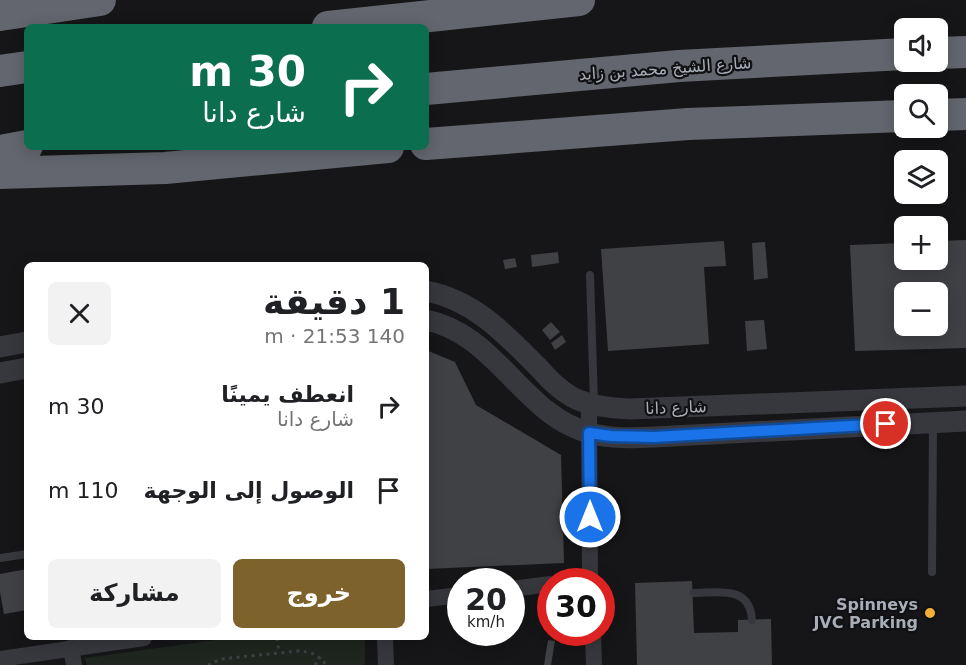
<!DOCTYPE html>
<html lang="ar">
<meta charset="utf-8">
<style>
:root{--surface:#fff;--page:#f2f2f2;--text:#202124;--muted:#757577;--accent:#7e622b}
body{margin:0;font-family:"DejaVu Sans","Noto Sans Arabic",sans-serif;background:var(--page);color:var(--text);direction:rtl;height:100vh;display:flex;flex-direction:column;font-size:22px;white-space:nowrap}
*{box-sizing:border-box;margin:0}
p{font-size:20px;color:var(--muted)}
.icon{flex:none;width:33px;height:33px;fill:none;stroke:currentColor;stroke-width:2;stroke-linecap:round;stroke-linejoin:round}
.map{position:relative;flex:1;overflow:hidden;direction:ltr}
.drawer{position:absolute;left:24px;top:262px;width:405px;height:378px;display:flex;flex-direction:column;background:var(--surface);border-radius:9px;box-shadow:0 3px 15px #0003;direction:rtl}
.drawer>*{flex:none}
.banner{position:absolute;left:24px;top:24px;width:405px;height:126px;border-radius:9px;box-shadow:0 3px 15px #0003;direction:rtl;background:#0b6e4f;color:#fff;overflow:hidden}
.buttons{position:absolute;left:894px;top:18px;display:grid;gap:12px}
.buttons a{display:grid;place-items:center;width:54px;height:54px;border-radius:9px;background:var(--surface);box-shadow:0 3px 15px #0003;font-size:30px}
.speed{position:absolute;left:447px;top:568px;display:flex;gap:12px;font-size:30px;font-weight:700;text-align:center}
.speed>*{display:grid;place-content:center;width:78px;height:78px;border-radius:50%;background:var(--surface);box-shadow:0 3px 15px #0003;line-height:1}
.speed small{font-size:15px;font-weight:400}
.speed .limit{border:9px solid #d22;background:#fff;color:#111}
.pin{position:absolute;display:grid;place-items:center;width:51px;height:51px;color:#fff;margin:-26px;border:3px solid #fff;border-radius:50%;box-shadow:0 2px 6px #0007}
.me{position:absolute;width:66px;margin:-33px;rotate:0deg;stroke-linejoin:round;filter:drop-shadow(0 0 4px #0008)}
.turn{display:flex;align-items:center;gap:21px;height:126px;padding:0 24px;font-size:27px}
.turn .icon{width:78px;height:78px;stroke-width:2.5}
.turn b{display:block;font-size:42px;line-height:51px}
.round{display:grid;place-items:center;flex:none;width:63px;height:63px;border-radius:9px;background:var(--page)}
.headline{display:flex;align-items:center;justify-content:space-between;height:102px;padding:0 24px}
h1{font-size:36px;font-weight:700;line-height:45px}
.cta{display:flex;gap:12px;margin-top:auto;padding:12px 24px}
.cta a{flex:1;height:69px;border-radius:9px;background:var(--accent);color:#fff;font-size:24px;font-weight:700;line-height:69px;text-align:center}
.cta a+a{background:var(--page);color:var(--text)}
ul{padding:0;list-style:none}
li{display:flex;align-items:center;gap:18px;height:84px;padding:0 24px}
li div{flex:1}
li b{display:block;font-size:22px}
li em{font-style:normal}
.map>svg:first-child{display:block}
</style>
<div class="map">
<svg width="966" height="665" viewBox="0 0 966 665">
<rect width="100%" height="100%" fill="#161618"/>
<!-- green -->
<path fill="#1e261f" d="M231 638H365V665H87L85 658Z"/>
<!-- building -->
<path fill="#404145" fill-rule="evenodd" d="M966 240V348L855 351 850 245 904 243V260H938V241ZM904 292H938V326H904Z
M724 241 726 266 704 267 709 344 608 351 601 249Z
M765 242 768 278 754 280 752 243Z
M558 252 559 263 532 267 531 255Z
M515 258 517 267 505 269 503 260Z
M764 320 767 349 747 351 745 321Z
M551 322 560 332 550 340 542 330Z
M562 335 566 342 555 350 551 343Z
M426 350 455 362 476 405 561 455 564 563 426 569Z
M27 569V610L4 614 0 592V574Z
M692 581 694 633 738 632V620L771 619 772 665H637L635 583Z
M548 640 555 641 551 665H544Z"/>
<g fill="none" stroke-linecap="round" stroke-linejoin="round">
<!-- path -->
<path stroke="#3d3f44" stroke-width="3" stroke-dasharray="3 4.5" stroke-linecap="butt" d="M277 638 279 653
M208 665 221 659 298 651C311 652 318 654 326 665
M315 665 320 657"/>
<!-- service -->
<path stroke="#37383d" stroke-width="8" d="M590 275 594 403
M0 558 27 554
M932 572 933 423
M693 593C718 593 750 585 752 620"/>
<!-- minor -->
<path stroke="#37383d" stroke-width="16" d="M589 404 590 582
M567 582 590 579
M512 589 550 584
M426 599 460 595
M593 633 594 665
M385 638 386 665
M71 648 74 665
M0 659 144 638"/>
<!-- tertiary -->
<path stroke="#37383d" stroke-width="21" d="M426 291C474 300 505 334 538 367 548 378 558 389 572 397 589 406 610 408 630 409L966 396
M426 320C497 334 523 416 590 433 610 439 633 438 654 437L966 421
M0 347 27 342
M0 373 27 368"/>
<!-- motorway -->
<path stroke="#63666e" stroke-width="32" d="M0 15 100 0
M328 27 579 0
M938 53 966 52
M0 71 27 67
M426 89 679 66 904 54
M938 115 966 114
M426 144 688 124 904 116
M0 151 27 146
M0 173 165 168 388 147"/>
</g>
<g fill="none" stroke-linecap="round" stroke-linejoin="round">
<!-- route casing -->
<g stroke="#114b97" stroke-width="15">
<path id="route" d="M590 517 589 433 611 436 654 437 886 424"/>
</g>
<!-- route -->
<use href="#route" stroke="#1a73e8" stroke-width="10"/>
</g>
<!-- markers -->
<circle fill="#f2b134" stroke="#111113" stroke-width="2" cx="930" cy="613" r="6"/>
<g text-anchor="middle" stroke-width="4.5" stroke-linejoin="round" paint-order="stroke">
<!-- street labels -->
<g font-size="16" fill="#a8adb8" stroke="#111113">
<text transform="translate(665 68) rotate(-4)" y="6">شارع الشيخ محمد بن زايد</text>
<text transform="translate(676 407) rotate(-2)" y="6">شارع دانا</text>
</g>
<!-- poi labels -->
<g font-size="16" font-weight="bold" fill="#a8adb8" stroke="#111113" text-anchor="end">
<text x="918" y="610">Spinneys<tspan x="918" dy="18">JVC Parking</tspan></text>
</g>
</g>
</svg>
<div class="buttons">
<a><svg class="icon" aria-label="sound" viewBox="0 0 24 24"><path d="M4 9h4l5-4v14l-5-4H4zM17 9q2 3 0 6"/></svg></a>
<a><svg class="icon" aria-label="search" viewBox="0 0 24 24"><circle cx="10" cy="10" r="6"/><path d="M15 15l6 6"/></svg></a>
<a><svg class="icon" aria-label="layers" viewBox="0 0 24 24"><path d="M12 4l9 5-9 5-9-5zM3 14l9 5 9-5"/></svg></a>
<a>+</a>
<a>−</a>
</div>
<div class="speed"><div>20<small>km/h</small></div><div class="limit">30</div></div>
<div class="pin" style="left:886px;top:424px;background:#d93025"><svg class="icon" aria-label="arrive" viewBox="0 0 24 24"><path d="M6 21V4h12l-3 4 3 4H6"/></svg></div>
<svg class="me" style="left:590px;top:517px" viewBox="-20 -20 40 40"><circle r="17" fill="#1a73e8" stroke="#fff" stroke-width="3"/><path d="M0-11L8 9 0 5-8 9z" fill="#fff"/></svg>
<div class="banner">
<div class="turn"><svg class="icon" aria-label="right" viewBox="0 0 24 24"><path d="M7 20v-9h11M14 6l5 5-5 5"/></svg><div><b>30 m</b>شارع دانا</div></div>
</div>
<section class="drawer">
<div class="headline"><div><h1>1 دقيقة</h1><p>140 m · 21:53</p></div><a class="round"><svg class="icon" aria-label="close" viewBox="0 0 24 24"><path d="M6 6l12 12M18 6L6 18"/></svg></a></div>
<ul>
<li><svg class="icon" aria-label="right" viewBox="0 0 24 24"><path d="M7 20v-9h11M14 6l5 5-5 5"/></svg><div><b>انعطف يمينًا</b><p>شارع دانا</p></div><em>30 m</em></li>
<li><svg class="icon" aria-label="arrive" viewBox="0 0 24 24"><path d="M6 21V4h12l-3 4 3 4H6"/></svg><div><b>الوصول إلى الوجهة</b></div><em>110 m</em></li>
</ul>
<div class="cta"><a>خروج</a><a>مشاركة</a></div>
</section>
</div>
